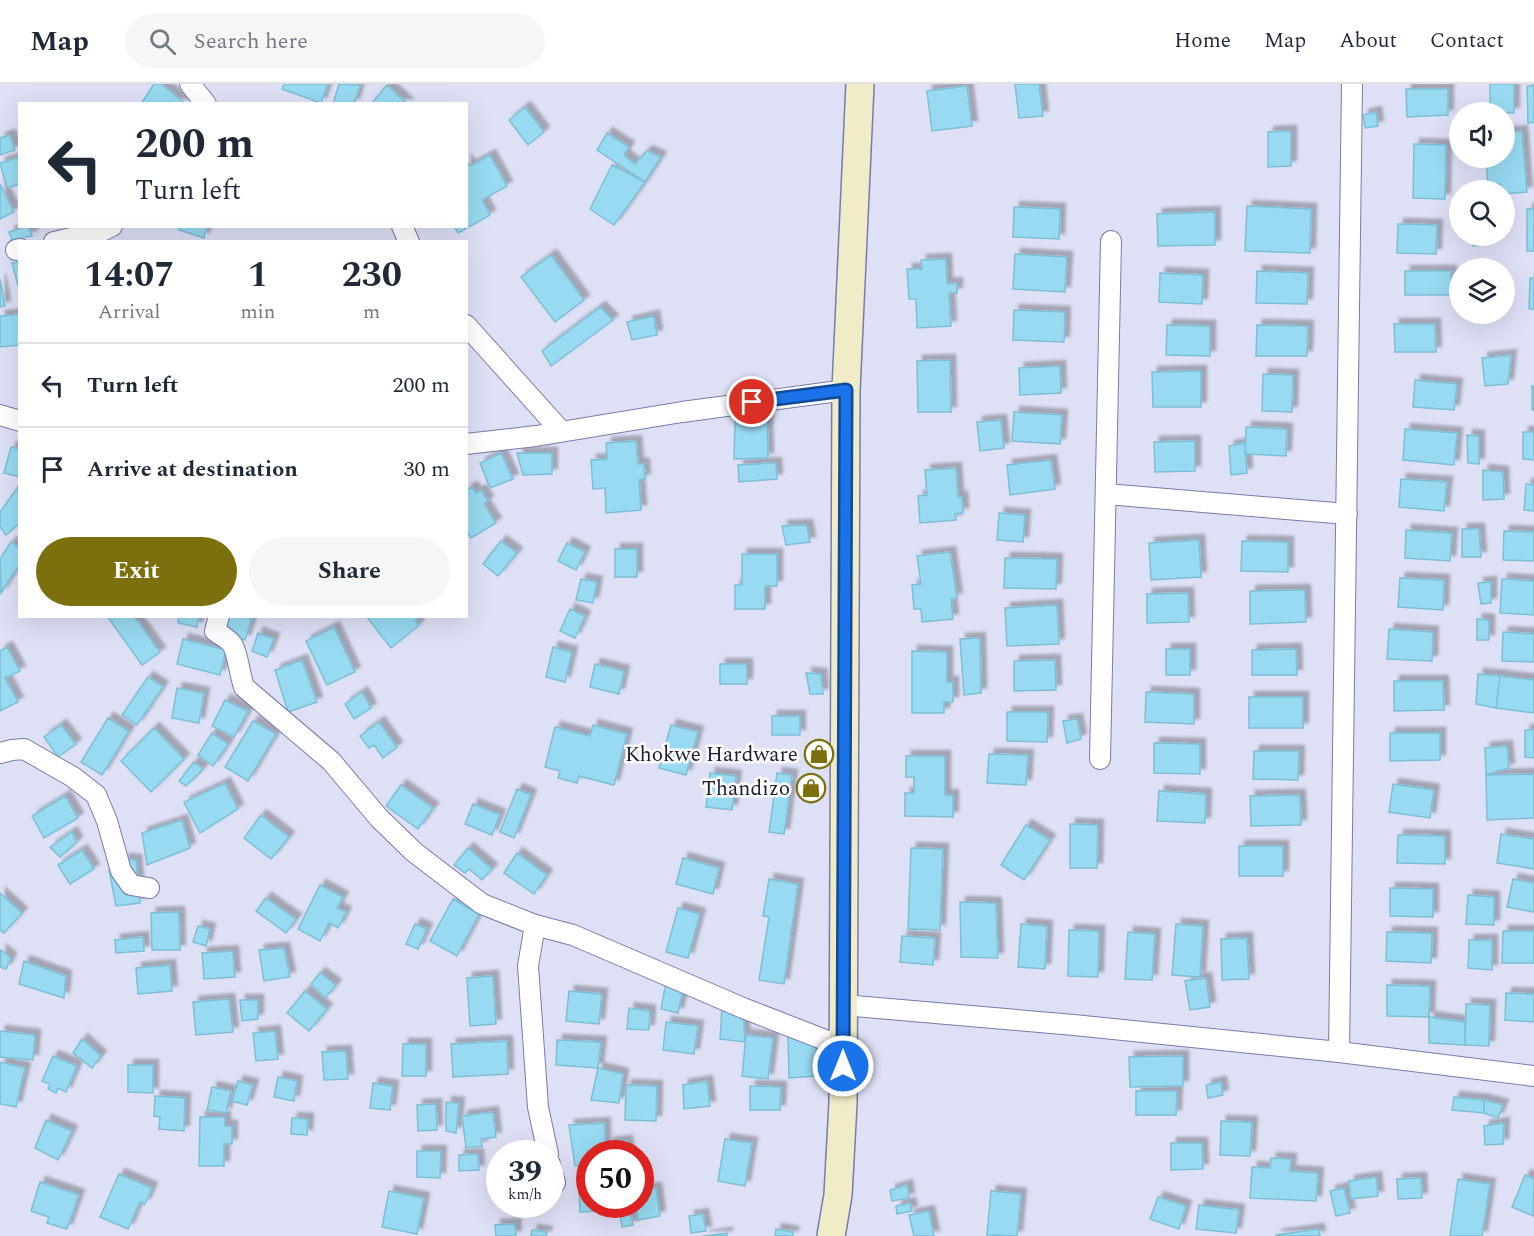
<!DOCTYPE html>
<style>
:root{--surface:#fff;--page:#f6f6f7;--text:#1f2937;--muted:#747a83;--line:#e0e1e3;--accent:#7c700e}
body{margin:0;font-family:Spectral,serif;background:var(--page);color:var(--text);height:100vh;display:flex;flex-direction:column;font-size:22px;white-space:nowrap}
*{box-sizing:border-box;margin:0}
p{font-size:20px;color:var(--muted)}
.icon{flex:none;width:33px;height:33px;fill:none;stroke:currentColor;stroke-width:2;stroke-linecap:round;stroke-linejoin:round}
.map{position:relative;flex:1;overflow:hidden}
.drawer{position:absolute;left:18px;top:156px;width:450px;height:378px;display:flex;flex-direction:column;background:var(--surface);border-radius:0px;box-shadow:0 6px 24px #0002}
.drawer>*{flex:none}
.banner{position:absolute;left:18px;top:18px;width:450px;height:126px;border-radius:0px;box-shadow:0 6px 24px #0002;background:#fff;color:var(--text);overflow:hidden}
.tools{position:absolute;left:1449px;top:18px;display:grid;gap:12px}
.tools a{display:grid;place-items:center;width:66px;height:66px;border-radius:50%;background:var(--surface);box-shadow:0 6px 24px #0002;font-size:30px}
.speed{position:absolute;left:486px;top:1056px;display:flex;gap:12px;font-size:30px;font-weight:700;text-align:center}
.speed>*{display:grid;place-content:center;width:78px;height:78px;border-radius:50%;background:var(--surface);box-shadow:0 6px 24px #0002;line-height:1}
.speed small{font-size:15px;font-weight:400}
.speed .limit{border:9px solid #d22;background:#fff;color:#111}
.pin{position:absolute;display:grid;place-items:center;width:51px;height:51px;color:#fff;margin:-26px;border:3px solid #fff;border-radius:50%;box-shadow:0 2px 6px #0007}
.me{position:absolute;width:66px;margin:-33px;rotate:0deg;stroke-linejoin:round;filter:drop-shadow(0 0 4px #0008)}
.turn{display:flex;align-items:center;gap:21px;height:126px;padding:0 18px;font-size:27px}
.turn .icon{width:78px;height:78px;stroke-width:2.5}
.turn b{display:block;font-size:42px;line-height:51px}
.eta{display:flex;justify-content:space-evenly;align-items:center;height:102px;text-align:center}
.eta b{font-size:36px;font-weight:700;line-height:42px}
.action{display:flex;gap:12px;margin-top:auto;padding:12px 18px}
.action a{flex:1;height:69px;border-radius:36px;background:var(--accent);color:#fff;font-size:24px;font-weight:700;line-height:69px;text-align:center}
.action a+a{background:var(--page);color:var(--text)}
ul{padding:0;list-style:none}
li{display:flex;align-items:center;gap:18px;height:84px;padding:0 18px;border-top:2px solid var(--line)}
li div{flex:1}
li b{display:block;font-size:22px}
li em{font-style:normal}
header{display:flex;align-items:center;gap:36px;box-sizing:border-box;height:84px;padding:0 30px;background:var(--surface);border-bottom:2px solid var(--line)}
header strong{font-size:28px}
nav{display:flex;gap:33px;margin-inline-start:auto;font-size:21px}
.search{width:420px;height:54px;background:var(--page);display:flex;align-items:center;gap:15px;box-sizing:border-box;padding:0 21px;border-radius:33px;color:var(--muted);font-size:22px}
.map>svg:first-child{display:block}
</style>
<header>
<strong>Map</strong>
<div class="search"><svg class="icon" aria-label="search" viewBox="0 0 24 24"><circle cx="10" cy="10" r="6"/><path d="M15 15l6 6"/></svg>Search here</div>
<nav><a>Home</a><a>Map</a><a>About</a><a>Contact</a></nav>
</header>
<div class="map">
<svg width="1534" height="1152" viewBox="0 0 1534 1152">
<defs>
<filter id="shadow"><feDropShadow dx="5.5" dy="-5.5" stdDeviation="1.5" flood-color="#0004"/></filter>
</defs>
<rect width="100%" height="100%" fill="#dee0f6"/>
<!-- building -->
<path fill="#97daf1" stroke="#7dbfd5" stroke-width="1.5" filter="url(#shadow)" d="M154 0H161L186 20H141Z
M284 0H328L321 19 282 5Z
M339 0 360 1 354 20H333Z
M1015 0H1039L1043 32 1019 34Z
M1490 0H1514V29L1490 28Z
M387 1 408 20H371Z
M967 2 972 42 932 47 927 7Z
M1527 2H1534V38L1528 39Z
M1406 5H1448V31L1407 33Z
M525 23 544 48 528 61 509 36Z
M1376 28 1378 42 1365 44 1363 31Z
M1291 47V82L1268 83V48Z
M1522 47 1527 108 1504 110 1501 100 1488 101 1486 74H1504V49Z
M607 49 629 63 624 71 635 80 647 67 661 73 645 98 597 66Z
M10 51 15 66 0 71V54Z
M1414 60 1446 61 1445 115 1413 114Z
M490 71 507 102 482 116 490 131 458 149 454 142H466V76L470 82Z
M20 73V100L7 104 0 79Z
M612 81 645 98 614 141 590 125Z
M0 100 14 128 0 135Z
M1247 122 1311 125 1310 169 1245 167Z
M1014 123 1060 125 1059 155 1013 153Z
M1527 125H1534V167H1527Z
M1215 128V161L1158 162 1157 130Z
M1398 140 1437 141 1436 170 1397 169Z
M28 142 32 152 12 156 9 148Z
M180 142H207L204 154 179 146Z
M1472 152H1483V161L1473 162Z
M1015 170 1067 173 1065 208 1013 205Z
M551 171 584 216 555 238 521 193Z
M946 175 947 200 957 199V209H949L951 242 917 244 916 215H909L907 185H922L921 176Z
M20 178V209L12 179Z
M1257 187 1308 189 1307 220 1256 219Z
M1405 187H1451L1450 211H1405Z
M1160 189 1203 191 1202 220 1159 218Z
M1530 194H1534V225H1529Z
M0 195 5 222 0 223Z
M600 223 613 236 551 282 542 267Z
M1014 226 1065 228 1064 258 1013 256Z
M20 230V261L0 263V232Z
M654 232 657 251 632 256 627 238Z
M1394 240H1435L1436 268H1395Z
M1167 241 1210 242V272L1166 271Z
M1257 241 1308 242 1307 272H1256Z
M1511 271 1508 300 1485 302 1482 274Z
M950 276 951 328H918L917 277Z
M1060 282 1061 309 1020 311 1019 284Z
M1201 287V323H1153L1152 288Z
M1263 290 1293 291 1292 328 1262 327Z
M1415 296 1457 300 1454 326 1413 323Z
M1532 302H1534V326H1532Z
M1014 328 1062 331 1060 360 1012 357Z
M767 334 768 374 734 375 735 335Z
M1001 336 1004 364 980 367 977 338Z
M1246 343 1287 345 1286 372 1245 370Z
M1405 345 1457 349 1454 381 1403 376Z
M1523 348H1534V376L1523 375Z
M1467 351 1479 352V380L1468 379Z
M636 357 638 380H644L645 395 639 396 641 426 606 429 605 404 593 405 591 376 607 375 606 359Z
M1195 357V387L1155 388 1154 358Z
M1245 359 1247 389 1231 391 1229 362Z
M11 363 20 365V393L4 389Z
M501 369 513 395 490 404 480 379Z
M517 369H552V390L523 391Z
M1051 376 1055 405 1010 411 1007 381Z
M776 379 777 395 739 398 738 381Z
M956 384 958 413H962L963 429 955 430 956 436 920 439 918 412 927 411 925 386Z
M1483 386 1503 388 1504 415 1483 416Z
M1401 395 1447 398 1444 427 1399 423Z
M1526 400 1534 401V427L1524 426Z
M18 403 20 439 6 451 0 443V428Z
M472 403 476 409 481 406 488 417 484 420 496 439 471 454 466 446V406Z
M999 429 1025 431 1023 458 997 456Z
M807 441 810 458 786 461 782 442Z
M1462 445H1479L1481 473H1462Z
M1406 446 1452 449 1450 477 1405 474Z
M1504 447 1534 448V477L1503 476Z
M1199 456 1201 493 1151 496 1149 459Z
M501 457 517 469 498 492 483 480Z
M1242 457 1288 458V488L1241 487Z
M11 458 20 464V480L1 509 0 475Z
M567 459 585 468 576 486 558 477Z
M615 465H637V493H615Z
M950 468 957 514 951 515 953 535 922 538 921 525H914L912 501 921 500 917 472Z
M742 470H777V502H765V525H735V501H742Z
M1005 474 1057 475 1056 505 1004 504Z
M1400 494 1444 496 1443 526 1398 523Z
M581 495 597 498 593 519 576 516Z
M1502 495 1534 497V531L1500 529Z
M1491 498V519L1481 520 1478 499Z
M1305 506 1306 538 1250 540V507Z
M1188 509 1189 538 1147 539V510Z
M1057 521 1059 560 1007 562 1005 524Z
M570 525 585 532 575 554 560 547Z
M107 532H134L160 568 142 581Z
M179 532H199L197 543 178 539Z
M228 532 252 534 245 556 223 549Z
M366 532H421L415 537 419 541 391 564Z
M1477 535 1489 536V556H1477Z
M334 543 355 588 327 601 306 557Z
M1389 545 1433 548 1432 577 1387 575Z
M1503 548 1534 550V578L1502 577Z
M258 549 274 555 267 573 252 567Z
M980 554 981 609 964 611 960 555Z
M183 555 226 566 220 591 177 580Z
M7 563 20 587 5 594 18 618 0 627V567Z
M553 563 572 568 565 598 546 593Z
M1166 565H1190V591H1166Z
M1296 565 1297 591H1252V566Z
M912 567 947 568V598H953V618H944V629H912Z
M302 576 317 618 288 628 275 586Z
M1055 576 1056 606 1014 607V577Z
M595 580 624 587 619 610 590 603Z
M720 580H747V600H720Z
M806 589 821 590 823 610H810Z
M1478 590 1500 592 1496 624 1476 620Z
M1500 592 1534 596V629L1496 624Z
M148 593 163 603 137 641 122 631Z
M1394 597H1443L1444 626 1394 627Z
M177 604 204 609 199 639 172 634Z
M362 608 371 624 354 635 345 620Z
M1146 608 1194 610V640L1145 638Z
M1249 613H1303V644H1249Z
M225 616 248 627 234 653 212 642Z
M1007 628H1048L1047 658 1007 657Z
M772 632H800V651H772Z
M108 634 129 647 102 691 81 678Z
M1077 635 1081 655 1067 659 1063 637Z
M253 637 276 650 248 697 225 683Z
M379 638 397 663 383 674 374 661 369 664 360 652Z
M61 641 76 660 58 673 44 653Z
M593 641 627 650 614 701 579 692 577 699 558 694 560 687 545 683 555 643 590 652Z
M671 641 698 648 686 691 659 684Z
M154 644 184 675 151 708 121 677Z
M1525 646H1534V674L1525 673Z
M212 649 228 660 213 682 198 671Z
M1390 649H1440V676L1390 677Z
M1154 659 1200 660V690L1154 689Z
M1507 662 1509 684 1486 691 1485 664Z
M1254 667H1299L1298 696 1253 695Z
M989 670 1028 671 1026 701 987 699Z
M906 672H945V711H953V733L905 732V709H914V693H906Z
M194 678 203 685 186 702 179 697Z
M710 689 736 692 732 726 706 723Z
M777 689 792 691 784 750 769 748Z
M1534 690V734L1487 736 1486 691Z
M225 699 238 725 200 749 184 718Z
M1393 700 1434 706 1430 734 1389 728Z
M401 701 433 724 418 745 386 722Z
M517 705 531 711 514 754 500 748Z
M1159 707 1206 710 1205 739 1157 737Z
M1300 711 1301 741 1251 742 1250 712Z
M65 712 78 734 44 754 32 732Z
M473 720 500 731 492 751 465 740Z
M261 731 289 753 271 775 244 754Z
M182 736 190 764 147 781 142 749Z
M1070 740 1098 741 1097 784H1070Z
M1026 741 1050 756 1024 796 1001 781Z
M72 748 77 758 60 773 50 763Z
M1501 750 1534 755V785L1497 779Z
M1398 751 1445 752V780L1397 779Z
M1239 762H1283V792H1239Z
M468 764 492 785 482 796 469 785 465 789 454 781Z
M911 764 943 765 940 846 908 845Z
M82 766 94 785 70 800 58 781Z
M517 769 547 791 534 810 504 789Z
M683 774 719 784 713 810 676 800Z
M124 775 136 776 140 819 116 822 109 786 121 787Z
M769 795 798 800 784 900 759 896 769 833 763 832Z
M1513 795 1534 799V828L1507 823Z
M320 801 343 813 337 824 346 828 338 844 329 839 320 857 298 845Z
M1390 804 1433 805V833L1390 832Z
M0 809 22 829 4 849 0 846Z
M1468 811 1494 813V841L1466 840Z
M266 814 296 835 286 849 256 827Z
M453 815 479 830 457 872 430 857Z
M960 818 996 819 998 874 961 873Z
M678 824 700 830 688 874 666 868Z
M179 828 180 866H152L151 829Z
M415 840 427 845 418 865 406 860Z
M1021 840 1047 842 1045 885 1018 883Z
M1176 840 1203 842 1200 893 1172 891Z
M198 842 210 845 206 862 193 858Z
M1069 846 1099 847 1098 893 1068 892Z
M1503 847H1534V879H1502Z
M1128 848 1155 850 1152 896 1125 895Z
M1387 848 1432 849 1431 879 1386 877Z
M902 852 935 854 933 881 900 878Z
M143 853 144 867 116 869 115 856Z
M1247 854 1249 895 1222 896 1221 855Z
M1469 856H1492V886L1468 884Z
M284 864 290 893 264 897 259 866Z
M1 866 11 874 6 885 0 883Z
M233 867 235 893 204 895 202 869Z
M24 877 66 892 64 914 19 900Z
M170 881 172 907 138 910 136 884Z
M320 889 336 901 325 914 311 900Z
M493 892 496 940 470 942 467 894Z
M1206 894 1210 923 1190 926 1185 897Z
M666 898 685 899 678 929 661 925Z
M1387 901 1430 902 1429 933 1387 932Z
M305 907 327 925 309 947 287 929Z
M569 907 602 910 599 940 566 937Z
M1506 909 1534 910V938L1505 936Z
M229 915 233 948 196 951 193 918Z
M240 916H258V935L242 937Z
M1466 920 1490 921 1489 962 1465 961Z
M629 924 650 927 649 946 627 945Z
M722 924H743L745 958 720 955Z
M1429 933 1465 938V961L1429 959Z
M666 938 698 942 694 970 663 966Z
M0 947 35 951 33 976 0 973Z
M275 947 278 975 256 977 253 949Z
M746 951 773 954 768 995 742 992Z
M788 951 816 953 817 992 789 994Z
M82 955 101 972 92 984 73 969Z
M557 956 601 958 598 984 556 981Z
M507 957 508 990 453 993 451 960Z
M403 960H426V992H402Z
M346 967 348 995 324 996 322 968Z
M53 972 77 982 66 1008 58 1004 56 1009 48 1005 50 1000 42 997Z
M1183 972V1002L1130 1003 1129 973Z
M0 978 25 984 16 1023 0 1020Z
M128 981H153V1009L128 1008Z
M598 984 623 990 619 1019 591 1016Z
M278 993 297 997 294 1017 274 1013Z
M238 997 253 1001 247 1021 232 1017Z
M707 997 710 1022 684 1025 683 1001Z
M1221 998 1223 1011 1208 1014 1206 1001Z
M373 999 393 1002 390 1026 370 1024Z
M626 1001 657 1002 656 1037 625 1036Z
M750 1002 781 1003 780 1026H750Z
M212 1003 231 1007 226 1029 207 1026Z
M1136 1007H1177L1176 1031H1136Z
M155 1012 185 1014 184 1047 159 1045 160 1033 154 1032Z
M1454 1013 1484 1016V1029L1452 1026Z
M1484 1016 1503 1021 1498 1034 1484 1029Z
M446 1018 459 1019 456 1049 446 1047Z
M436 1020 437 1046 418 1047 417 1021Z
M493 1028 496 1053 481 1055 482 1062 466 1064 462 1032Z
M200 1033H225V1042H232V1060H224V1082H199Z
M292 1034 308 1035 307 1051 291 1050Z
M46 1036 72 1047 58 1076 35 1064Z
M1221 1037 1252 1038 1250 1072 1220 1071Z
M605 1039V1070H590V1082H575L569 1041Z
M1504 1039 1503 1060 1485 1061 1484 1042Z
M725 1055 752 1059 745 1102 718 1097Z
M627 1057 629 1070H609L608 1059Z
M1171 1059H1202L1203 1085 1171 1086Z
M417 1067H441L440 1094 417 1093Z
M478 1070 479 1086 459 1087V1071Z
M496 1072H500V1101Z
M1271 1074 1291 1075 1290 1087 1318 1089 1316 1117 1250 1114 1252 1083 1270 1084Z
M119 1090 152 1104 145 1120 140 1118 128 1145 100 1133Z
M1525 1091 1534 1095 1533 1132 1512 1123Z
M1376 1093 1378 1112 1351 1115 1349 1097Z
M1421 1094 1422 1114 1398 1115 1397 1095Z
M1458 1095 1490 1100 1482 1152H1450Z
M40 1098 79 1111 67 1145 47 1139 49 1133 31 1127Z
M907 1101 909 1114 892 1117 890 1106Z
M590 1104V1120H599V1127L580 1128 579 1105Z
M656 1104 660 1132 638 1136 636 1120H640V1106Z
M1344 1104 1350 1129 1336 1132 1330 1107Z
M389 1107 424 1114 417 1150 382 1143Z
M991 1107 1021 1110 1017 1152 987 1151Z
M1158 1113 1186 1122 1179 1145 1150 1135Z
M910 1119 912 1127 897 1130 896 1122Z
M629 1121 633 1141 622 1143 619 1122Z
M1199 1121 1239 1126 1236 1149 1196 1145Z
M929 1127 934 1152H914L909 1131Z
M703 1130 706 1147 691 1149 689 1132Z
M515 1140 516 1152H496L495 1141Z
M776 1145 793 1148V1152H775Z
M1319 1145 1320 1152H1276V1151Z
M532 1146 547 1148 546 1152H531Z
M727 1149V1152H703Z"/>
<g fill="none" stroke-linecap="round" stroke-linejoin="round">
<!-- minor casing -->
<g stroke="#787bac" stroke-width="22">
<path id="minor" d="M190 0 206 20
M402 142 409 158
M54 158 102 147 112 142
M16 166 20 165
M466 241 561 347
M0 331 20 337
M466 360 536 352 682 328 846 306
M1106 410 1347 430
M219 532 215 547C220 551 227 554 231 559 237 565 240 592 244 603L331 677 379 734 414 768 482 820 535 841 573 851 743 924 843 963
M0 669 12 666 24 665 73 693 96 711 107 737 121 787 131 801 149 804
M1100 675 1111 157
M535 841 528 882 538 1023 548 1070
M843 921 1074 941 1339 968 1534 992
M1339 968 1352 0
M550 1080 555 1099"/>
</g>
<!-- secondary casing -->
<g stroke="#787bac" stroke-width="30">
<path id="secondary" d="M831 1152 838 1111 843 1019 846 306 860 0"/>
</g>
<!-- minor -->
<use href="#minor" stroke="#fff" stroke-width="20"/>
<!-- secondary -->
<use href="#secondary" stroke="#f1ecc8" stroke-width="27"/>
</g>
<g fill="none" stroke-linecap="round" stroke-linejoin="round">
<!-- route casing -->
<g stroke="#114b97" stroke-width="15">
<path id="route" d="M752 318 846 306 843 982"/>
</g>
<!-- route -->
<use href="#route" stroke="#1a73e8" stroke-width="10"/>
</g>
<!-- icons -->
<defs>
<g id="shop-ring" transform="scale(1.5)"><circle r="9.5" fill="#fff" stroke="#7c700e" stroke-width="1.5"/><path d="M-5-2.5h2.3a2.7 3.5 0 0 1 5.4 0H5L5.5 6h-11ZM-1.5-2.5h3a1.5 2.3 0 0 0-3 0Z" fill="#7c700e"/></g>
</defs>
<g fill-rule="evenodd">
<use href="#shop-ring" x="819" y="670"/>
<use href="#shop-ring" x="811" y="704"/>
</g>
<g text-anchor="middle" stroke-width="5" stroke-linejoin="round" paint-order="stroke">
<!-- poi labels -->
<g font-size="21" fill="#1c1d31" stroke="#fff" text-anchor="end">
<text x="798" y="677">Khokwe Hardware</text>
<text x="790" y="711">Thandizo</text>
</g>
</g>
</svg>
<div class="tools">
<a><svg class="icon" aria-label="sound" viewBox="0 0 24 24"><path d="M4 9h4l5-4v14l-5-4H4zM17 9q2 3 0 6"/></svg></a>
<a><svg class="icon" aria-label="search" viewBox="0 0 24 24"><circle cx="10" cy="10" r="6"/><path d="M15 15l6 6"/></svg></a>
<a><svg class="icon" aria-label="layers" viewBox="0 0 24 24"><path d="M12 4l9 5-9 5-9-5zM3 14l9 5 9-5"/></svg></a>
</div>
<div class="speed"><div>39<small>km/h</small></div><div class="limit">50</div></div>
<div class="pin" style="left:752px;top:318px;background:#d93025"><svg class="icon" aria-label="arrive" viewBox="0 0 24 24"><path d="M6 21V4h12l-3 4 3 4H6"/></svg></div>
<svg class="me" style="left:843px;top:982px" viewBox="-20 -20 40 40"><circle r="17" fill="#1a73e8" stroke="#fff" stroke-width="3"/><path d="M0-11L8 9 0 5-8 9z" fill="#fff"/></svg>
<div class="banner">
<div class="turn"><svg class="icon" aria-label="left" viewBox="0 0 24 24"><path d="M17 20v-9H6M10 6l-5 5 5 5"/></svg><div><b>200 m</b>Turn left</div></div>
</div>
<section class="drawer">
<div class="eta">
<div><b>14:07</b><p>Arrival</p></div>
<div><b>1</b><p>min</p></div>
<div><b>230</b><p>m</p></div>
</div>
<ul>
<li><svg class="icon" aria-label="left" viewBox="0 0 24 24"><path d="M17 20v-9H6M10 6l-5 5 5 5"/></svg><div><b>Turn left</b></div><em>200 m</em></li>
<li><svg class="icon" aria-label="arrive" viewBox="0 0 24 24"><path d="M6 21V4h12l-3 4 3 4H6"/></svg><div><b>Arrive at destination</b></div><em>30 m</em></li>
</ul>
<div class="action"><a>Exit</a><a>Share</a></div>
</section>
</div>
